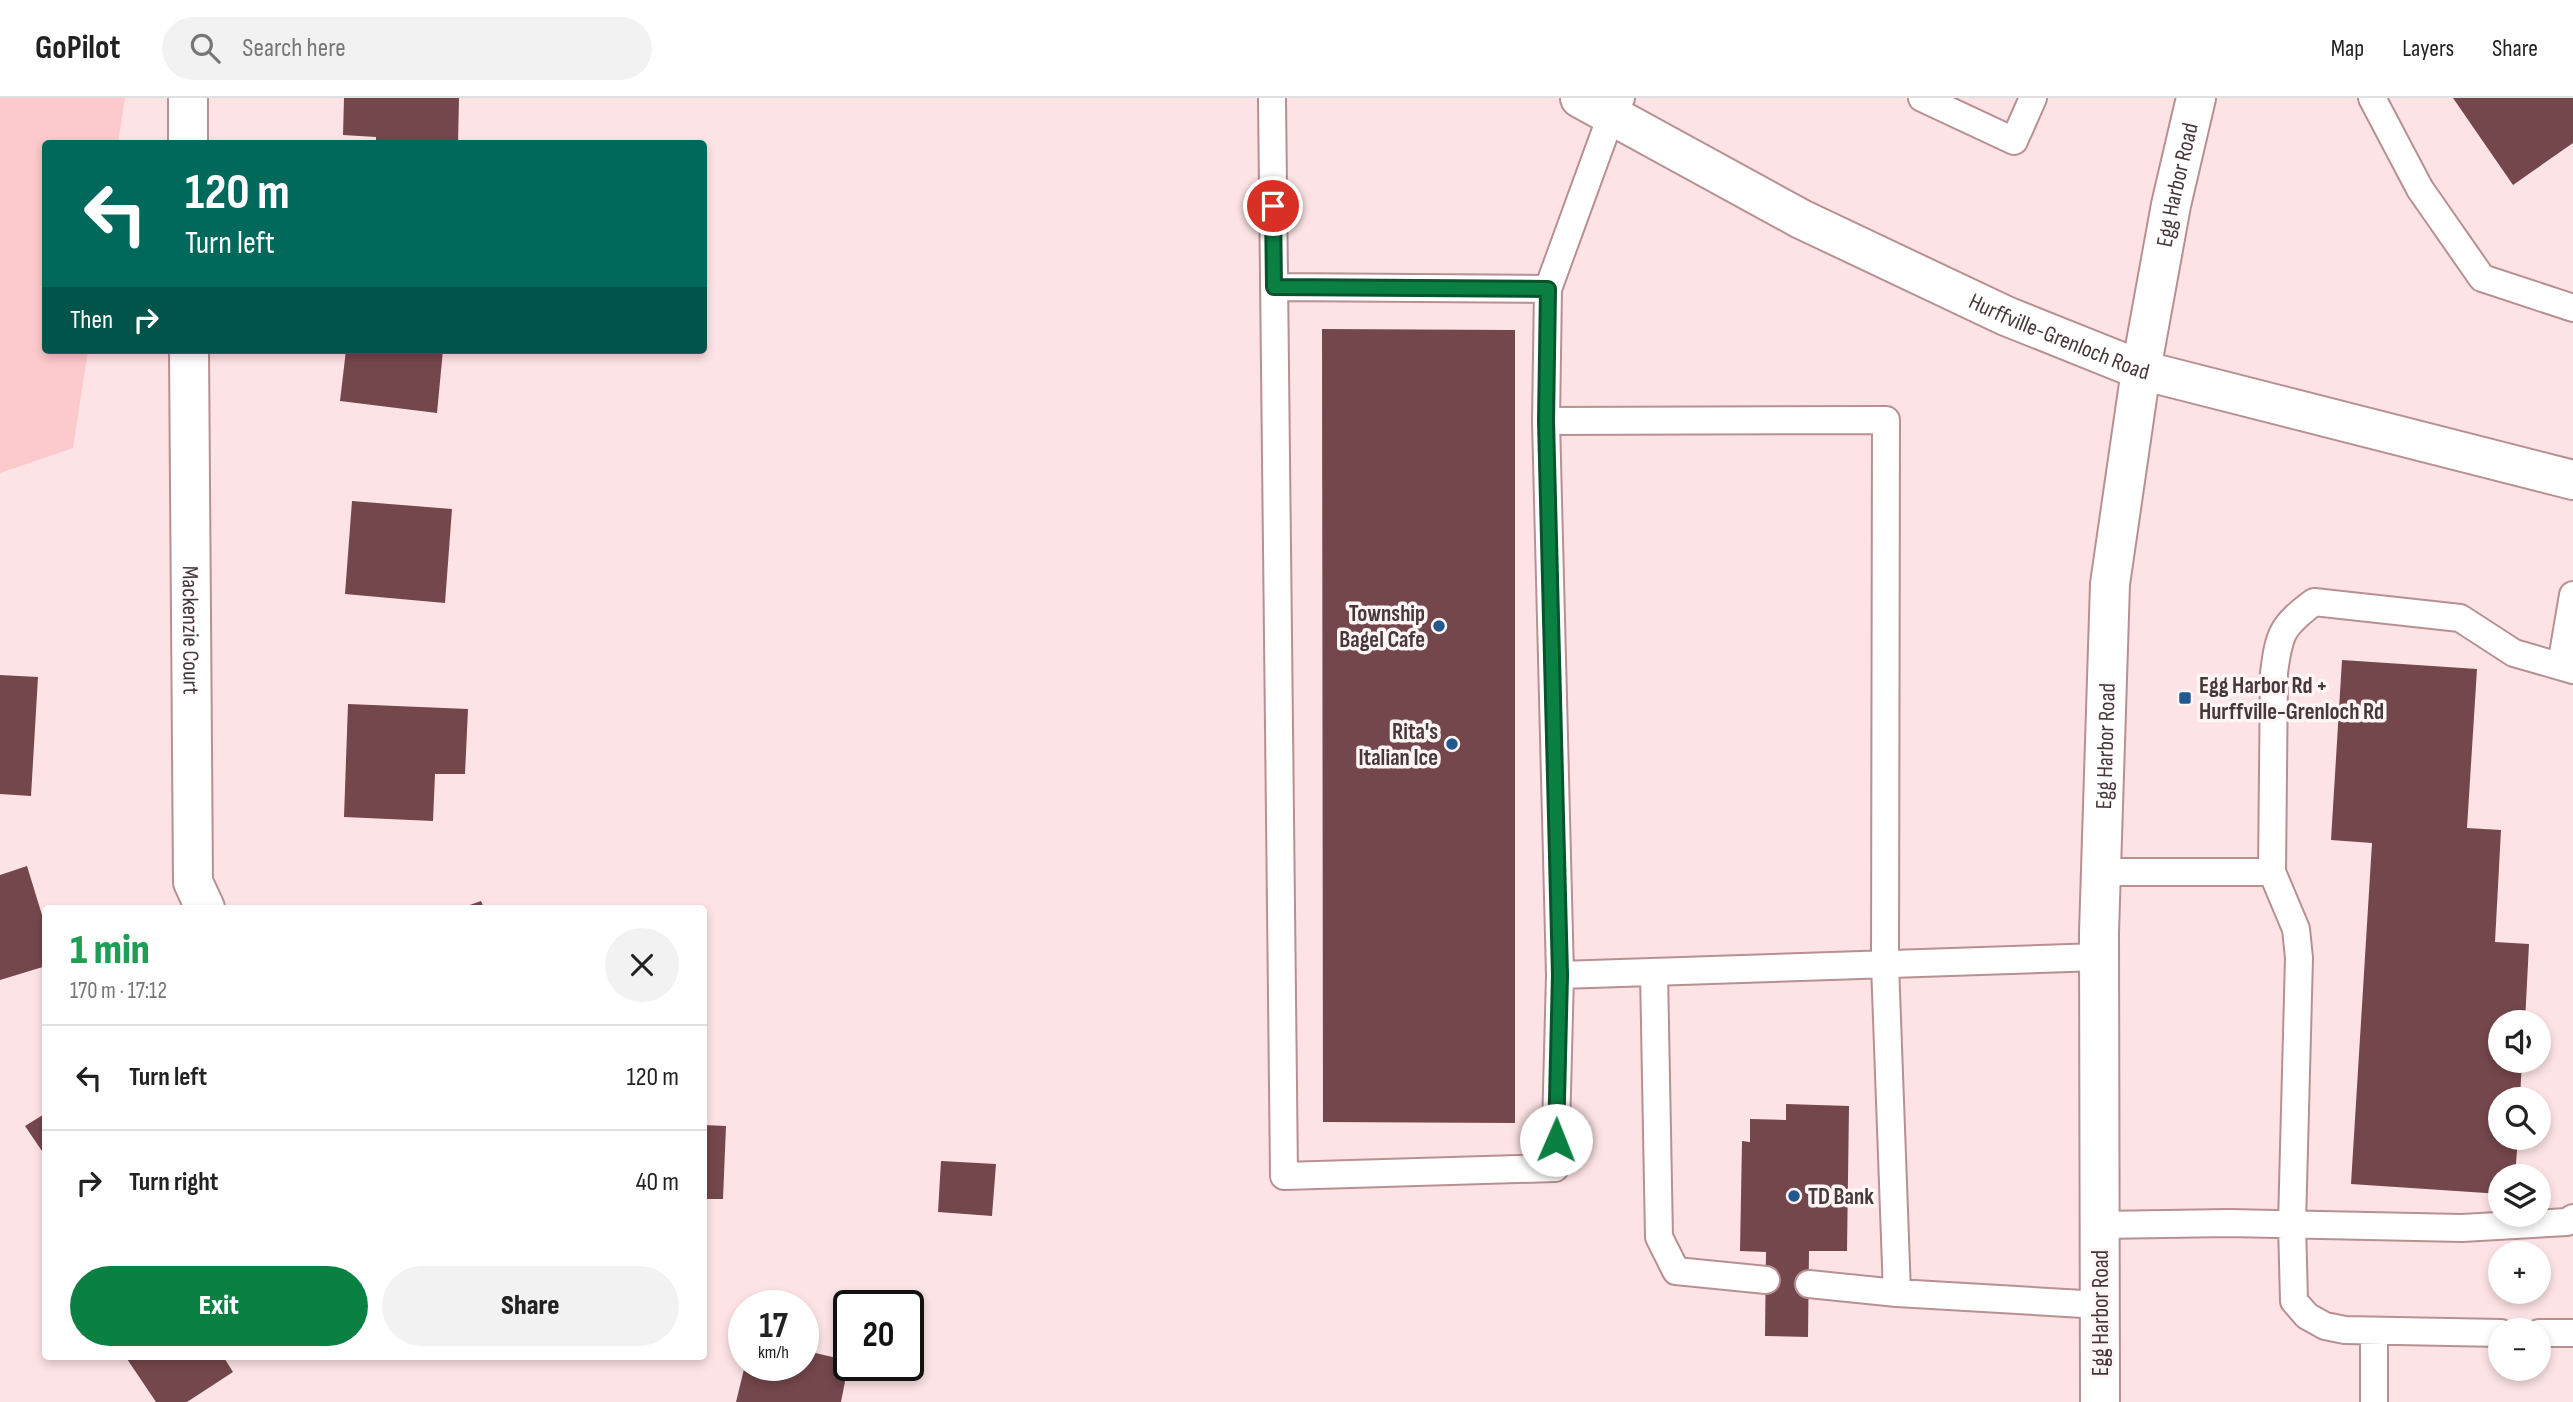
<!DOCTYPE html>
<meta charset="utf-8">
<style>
:root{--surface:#fff;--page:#f2f2f2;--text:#222;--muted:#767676;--line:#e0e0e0;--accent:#0b8043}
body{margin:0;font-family:"Sofia Sans Condensed",sans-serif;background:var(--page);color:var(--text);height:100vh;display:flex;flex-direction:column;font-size:26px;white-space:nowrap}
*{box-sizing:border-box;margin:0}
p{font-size:23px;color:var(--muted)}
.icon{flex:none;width:38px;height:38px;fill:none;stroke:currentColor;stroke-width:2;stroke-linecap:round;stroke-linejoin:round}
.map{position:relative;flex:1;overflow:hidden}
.drawer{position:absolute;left:42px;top:807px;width:665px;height:455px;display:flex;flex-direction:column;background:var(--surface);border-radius:7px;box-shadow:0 4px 10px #0003}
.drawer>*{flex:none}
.guide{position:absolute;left:42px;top:42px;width:665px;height:214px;border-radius:7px;box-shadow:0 4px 10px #0003;background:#00695c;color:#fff;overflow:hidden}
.fabs{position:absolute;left:2488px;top:912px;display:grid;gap:14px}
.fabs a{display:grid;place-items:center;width:63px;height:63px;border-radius:50%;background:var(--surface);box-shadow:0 4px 10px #0003;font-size:35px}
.speed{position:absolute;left:728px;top:1192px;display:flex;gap:14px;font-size:35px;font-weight:700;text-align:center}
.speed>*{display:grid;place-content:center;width:91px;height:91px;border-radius:50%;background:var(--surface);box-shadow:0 4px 10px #0003;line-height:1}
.speed small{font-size:18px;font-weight:400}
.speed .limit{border:4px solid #111;border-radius:10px;background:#fff;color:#111}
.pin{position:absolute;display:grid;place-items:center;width:60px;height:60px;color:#fff;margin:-30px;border:4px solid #fff;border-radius:50%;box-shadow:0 2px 7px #0007}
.me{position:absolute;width:77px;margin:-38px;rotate:1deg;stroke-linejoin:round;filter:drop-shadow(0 0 5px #0008)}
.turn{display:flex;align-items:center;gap:24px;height:147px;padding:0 28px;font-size:32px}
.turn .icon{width:91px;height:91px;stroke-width:2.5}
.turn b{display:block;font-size:49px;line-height:60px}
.then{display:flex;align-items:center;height:66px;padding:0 28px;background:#0003;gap:14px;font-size:26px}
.round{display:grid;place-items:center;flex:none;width:74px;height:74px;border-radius:37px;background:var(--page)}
.overview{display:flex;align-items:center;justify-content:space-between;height:119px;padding:0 28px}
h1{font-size:42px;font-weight:800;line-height:52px;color:#1e9e55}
.primary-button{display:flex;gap:14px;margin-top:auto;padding:14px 28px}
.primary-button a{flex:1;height:80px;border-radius:42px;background:var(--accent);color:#fff;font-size:28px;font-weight:800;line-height:80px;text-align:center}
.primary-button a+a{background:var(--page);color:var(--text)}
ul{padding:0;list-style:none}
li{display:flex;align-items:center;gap:21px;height:105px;padding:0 28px;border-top:2px solid var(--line)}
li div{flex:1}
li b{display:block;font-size:26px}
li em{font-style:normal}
header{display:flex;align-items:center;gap:42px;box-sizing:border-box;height:98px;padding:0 35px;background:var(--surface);border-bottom:2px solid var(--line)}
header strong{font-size:33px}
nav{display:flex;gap:38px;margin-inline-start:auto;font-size:24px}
.search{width:490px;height:63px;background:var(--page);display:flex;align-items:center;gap:18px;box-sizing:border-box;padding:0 24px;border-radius:38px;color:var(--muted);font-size:26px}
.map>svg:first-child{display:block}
</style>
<header>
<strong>GoPilot</strong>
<div class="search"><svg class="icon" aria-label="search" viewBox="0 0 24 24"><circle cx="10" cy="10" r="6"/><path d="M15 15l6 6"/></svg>Search here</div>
<nav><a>Map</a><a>Layers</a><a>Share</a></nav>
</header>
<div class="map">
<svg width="2573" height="1304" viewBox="0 0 2573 1304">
<rect width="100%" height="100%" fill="#fde3e5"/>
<!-- green -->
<path fill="#fcc9cc" d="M0 0H125L118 45 46 46V252H88L73 350 0 375Z"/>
<!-- building -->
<path fill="#74474c" d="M344 0H459L458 46H376V39L343 37Z
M2453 0H2573V45L2513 87Z
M1322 231 1515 232V1025L1323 1024Z
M346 252H443L437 315 340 303Z
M352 403 452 411 445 505 345 496Z
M2342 562 2477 571 2467 730 2501 732 2495 844 2529 846 2525 924H2501V962H2522L2520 1001H2501V1040H2518L2515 1078H2501V1096L2351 1086 2372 745 2331 742Z
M0 577 38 579 31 698 0 696Z
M348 606 468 611 465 676H435L433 723 344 719Z
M27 768 46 830V868L0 882V777Z
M481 803 484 810H461Z
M1786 1006 1849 1008 1847 1153H1809L1808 1239 1765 1238 1766 1154 1740 1153 1742 1043 1750 1044V1021L1786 1022Z
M46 1015V1059L25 1028Z
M704 1027 726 1028 723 1101H704Z
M941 1063 996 1066 992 1118 938 1114Z
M803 1252 849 1263 841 1304H736L745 1267H803Z
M125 1258H223L233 1274 187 1304H156Z"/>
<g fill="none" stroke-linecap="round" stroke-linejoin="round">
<!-- service casing -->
<g stroke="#b79093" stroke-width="30">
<path id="service" d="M1272 0 1284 1078 1555 1070 1560 877
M1621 0 1611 18 1548 191 1546 323 1560 877 2099 859
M1922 0 2014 43 2033 0
M2372 0 2420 91 2482 180 2573 210
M1274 189 1548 191
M1546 323 1886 322 1885 866 1897 1195 2100 1207
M2561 568 2573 497
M2101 774H2272
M1654 874 1659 1139 1676 1173 1766 1182
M2100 1127 2229 1125 2462 1130 2567 1124 2573 1120
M1809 1186 1897 1195
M2374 1234V1304
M2501 1235 2345 1232 2325 1228 2307 1218 2294 1203 2292 1126 2299 860 2296 831 2272 774 2274 575C2279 535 2282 528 2314 504L2460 520 2514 555 2573 572
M2539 1235H2573"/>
</g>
<!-- minor casing -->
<g stroke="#b79093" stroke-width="42">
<g id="minor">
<path d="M188 0V46"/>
<path id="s1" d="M189 252 193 784 205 810"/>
</g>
</g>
<!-- secondary casing -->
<g stroke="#b79093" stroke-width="42">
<g id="secondary">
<path id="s2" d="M1580 0 1801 121 2006 218 2141 272 2573 382"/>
<path id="s3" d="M2100 1304 2099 835 2110 486 2141 272 2171 107 2196 0"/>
</g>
</g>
<!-- service -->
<use href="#service" stroke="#fff" stroke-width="26"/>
<!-- minor -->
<use href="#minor" stroke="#fff" stroke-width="38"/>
<!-- secondary -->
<use href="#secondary" stroke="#fff" stroke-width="38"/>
</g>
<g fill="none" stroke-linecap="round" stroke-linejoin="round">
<!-- route casing -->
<g stroke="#07532c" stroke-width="18">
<path id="route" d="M1273 108 1274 189 1548 191 1546 323 1560 877 1556 1042"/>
</g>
<!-- route -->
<use href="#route" stroke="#0b8043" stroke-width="12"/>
</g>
<!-- markers -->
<g fill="#215890" stroke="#fef5f5" stroke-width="2.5">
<circle cx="1439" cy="528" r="7"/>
<rect x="2178" y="593" width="14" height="14" rx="3.5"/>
<circle cx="1452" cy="646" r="7"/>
<circle cx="1794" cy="1098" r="7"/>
</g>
<g text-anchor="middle" stroke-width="7" stroke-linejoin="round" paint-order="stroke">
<!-- street labels -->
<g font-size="23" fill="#483739" stroke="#fef5f5">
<text dy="8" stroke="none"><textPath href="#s3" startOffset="1223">Egg Harbor Road</textPath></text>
<text dy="8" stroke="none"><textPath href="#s2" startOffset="536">Hurffville-Grenloch Road</textPath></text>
<text dy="8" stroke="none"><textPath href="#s1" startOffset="280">Mackenzie Court</textPath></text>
<text dy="8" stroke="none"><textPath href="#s3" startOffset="656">Egg Harbor Road</textPath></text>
<text transform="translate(2100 1215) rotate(-90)" y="8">Egg Harbor Road</text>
</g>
<!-- poi labels -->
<g font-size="23" font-weight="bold" fill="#483739" stroke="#fef5f5" text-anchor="end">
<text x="1425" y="523">Township<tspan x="1425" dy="26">Bagel Cafe</tspan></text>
<text x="2199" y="595" text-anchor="start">Egg Harbor Rd +<tspan x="2199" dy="26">Hurffville-Grenloch Rd</tspan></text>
<text x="1438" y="641">Rita's<tspan x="1438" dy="26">Italian Ice</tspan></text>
<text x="1808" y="1106" text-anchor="start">TD Bank</text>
</g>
</g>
</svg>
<div class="fabs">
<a><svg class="icon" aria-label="sound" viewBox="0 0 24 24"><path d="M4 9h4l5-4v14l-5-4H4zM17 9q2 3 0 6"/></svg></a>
<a><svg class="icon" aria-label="search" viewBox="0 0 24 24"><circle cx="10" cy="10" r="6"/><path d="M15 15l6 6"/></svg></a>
<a><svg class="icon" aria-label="layers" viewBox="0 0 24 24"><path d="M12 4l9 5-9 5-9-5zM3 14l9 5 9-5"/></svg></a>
<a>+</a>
<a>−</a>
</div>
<div class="speed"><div>17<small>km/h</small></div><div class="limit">20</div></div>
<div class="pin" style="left:1273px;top:108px;background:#d93025"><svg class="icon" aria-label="arrive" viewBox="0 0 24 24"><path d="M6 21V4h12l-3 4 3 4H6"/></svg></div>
<svg class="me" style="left:1556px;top:1042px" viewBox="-20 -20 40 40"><circle r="19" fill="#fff"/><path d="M0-13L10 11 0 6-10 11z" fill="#0b8043"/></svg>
<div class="guide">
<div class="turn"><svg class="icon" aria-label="left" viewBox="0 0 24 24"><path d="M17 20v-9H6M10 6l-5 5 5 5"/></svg><div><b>120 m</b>Turn left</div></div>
<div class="then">Then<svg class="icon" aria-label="right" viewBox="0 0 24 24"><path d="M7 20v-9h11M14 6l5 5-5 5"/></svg></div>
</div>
<section class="drawer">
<div class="overview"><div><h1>1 min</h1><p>170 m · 17:12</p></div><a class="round"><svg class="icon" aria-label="close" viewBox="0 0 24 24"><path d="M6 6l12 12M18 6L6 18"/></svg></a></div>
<ul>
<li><svg class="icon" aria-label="left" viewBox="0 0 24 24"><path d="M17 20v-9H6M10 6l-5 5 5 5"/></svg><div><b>Turn left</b></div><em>120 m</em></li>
<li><svg class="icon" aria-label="right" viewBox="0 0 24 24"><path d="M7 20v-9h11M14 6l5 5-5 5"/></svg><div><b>Turn right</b></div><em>40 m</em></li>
</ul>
<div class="primary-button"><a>Exit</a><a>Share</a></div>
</section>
</div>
